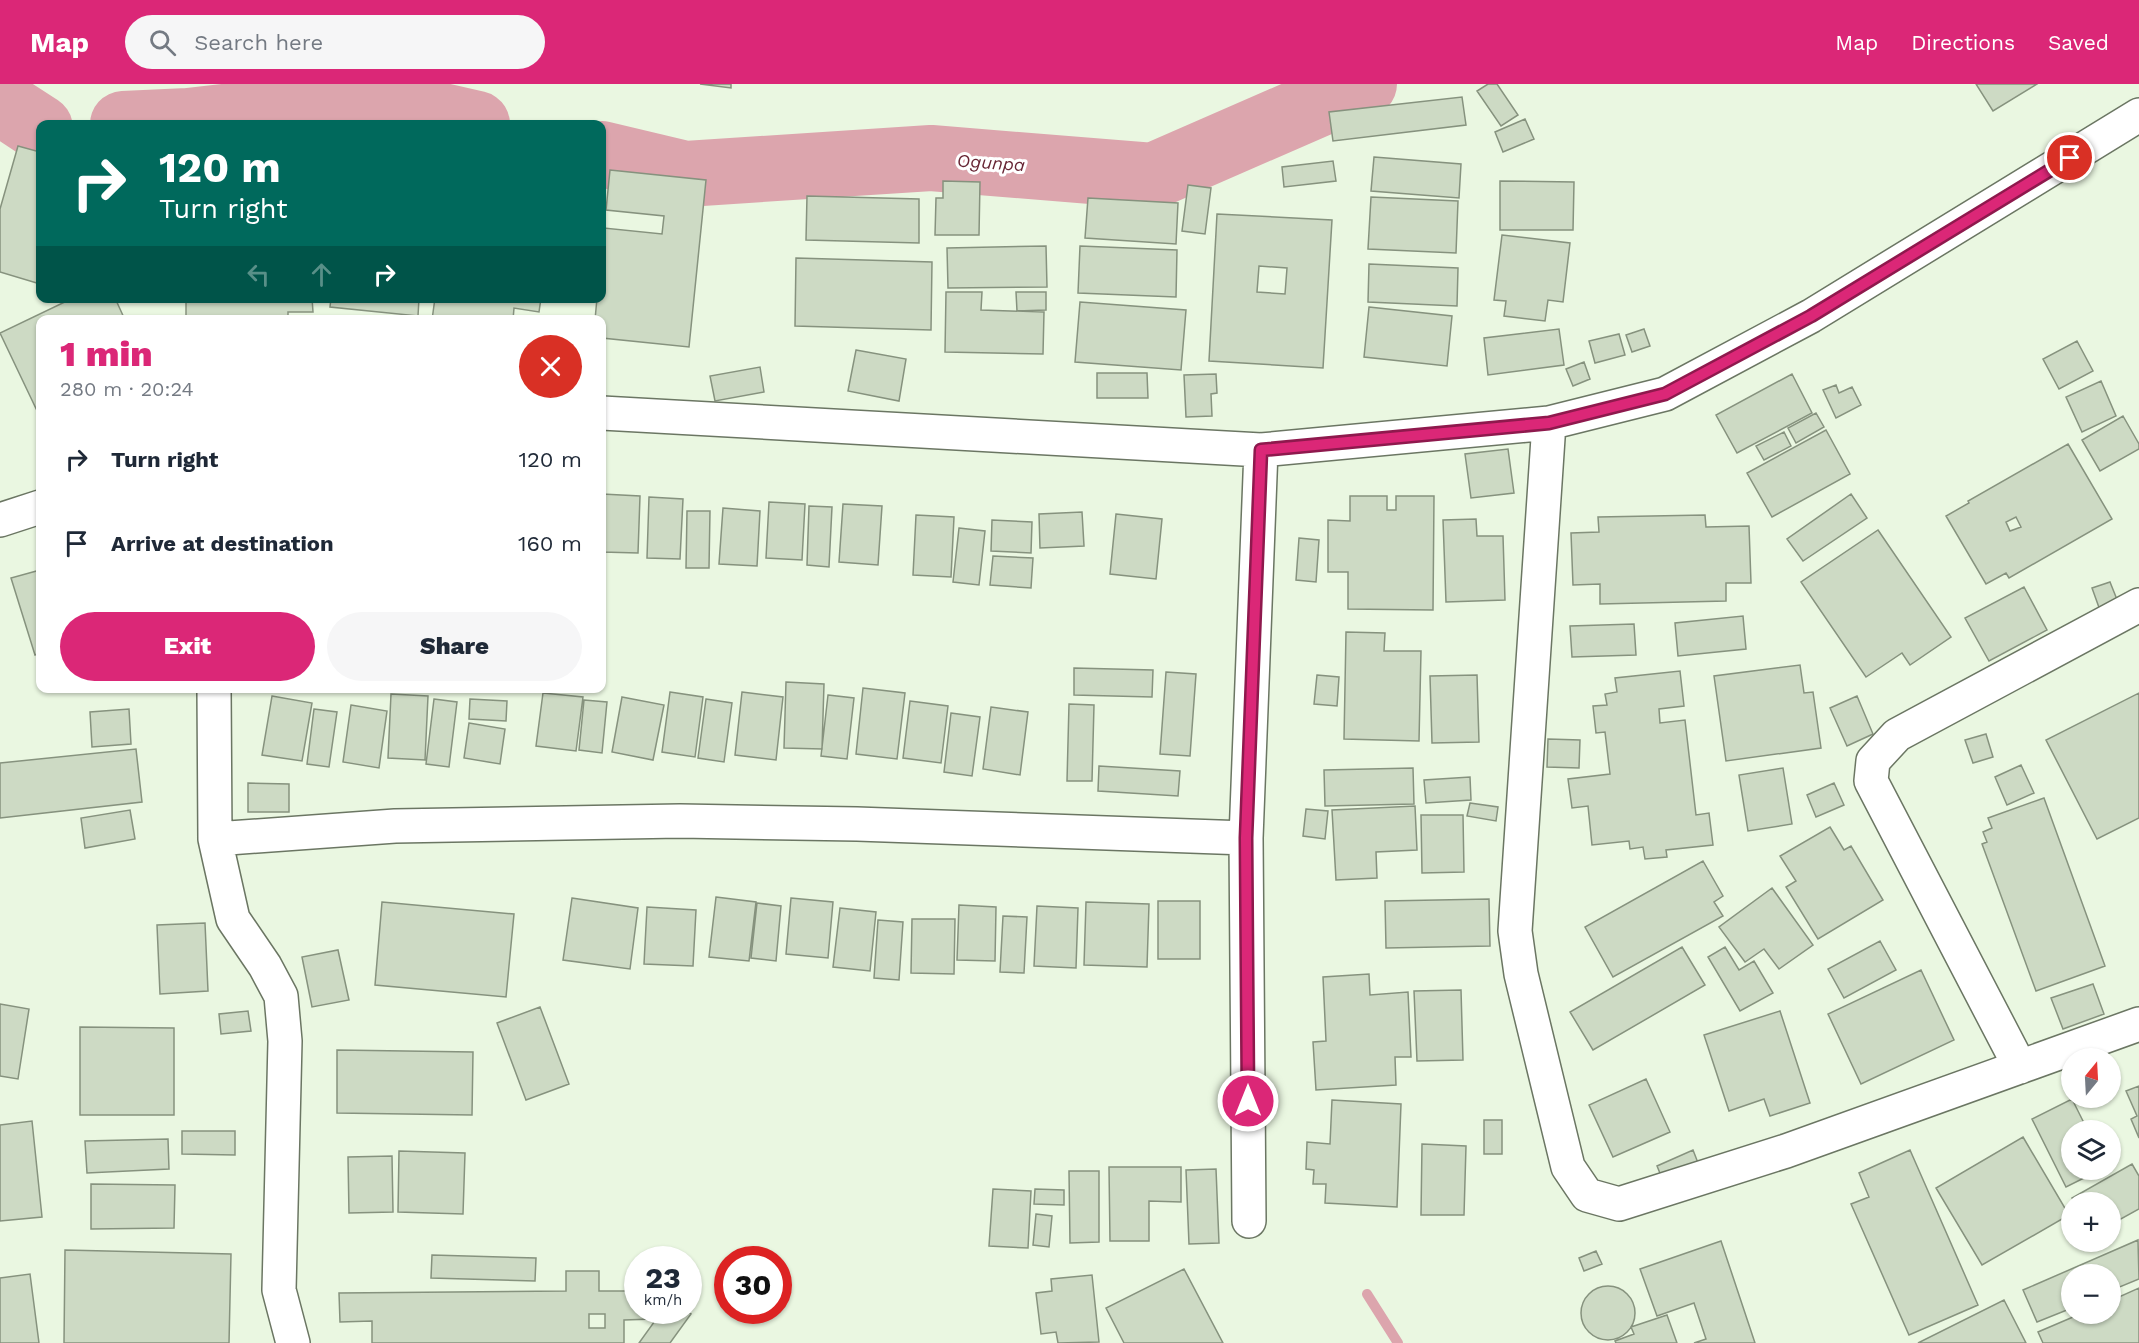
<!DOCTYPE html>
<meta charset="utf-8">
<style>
:root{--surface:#fff;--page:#f6f6f7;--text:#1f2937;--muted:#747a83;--accent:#db2777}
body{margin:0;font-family:"Work Sans",sans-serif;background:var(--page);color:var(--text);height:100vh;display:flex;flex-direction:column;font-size:22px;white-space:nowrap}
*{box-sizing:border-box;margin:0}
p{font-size:20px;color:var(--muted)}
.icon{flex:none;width:33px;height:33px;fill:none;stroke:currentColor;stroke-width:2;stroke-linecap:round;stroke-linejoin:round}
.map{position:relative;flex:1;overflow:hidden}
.side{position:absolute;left:36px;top:231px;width:570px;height:378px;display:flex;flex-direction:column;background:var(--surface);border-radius:12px;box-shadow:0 2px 4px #0004}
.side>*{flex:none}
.hud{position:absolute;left:36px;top:36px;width:570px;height:183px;border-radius:12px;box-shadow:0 2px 4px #0004;background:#00695c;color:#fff;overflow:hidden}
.needle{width:39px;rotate:18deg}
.buttons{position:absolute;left:2061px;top:964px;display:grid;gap:12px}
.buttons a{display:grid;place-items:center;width:60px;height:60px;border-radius:50%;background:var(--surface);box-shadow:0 2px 4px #0004;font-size:30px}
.speed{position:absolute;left:624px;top:1162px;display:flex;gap:12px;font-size:30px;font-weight:700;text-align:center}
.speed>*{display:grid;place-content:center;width:78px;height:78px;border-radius:50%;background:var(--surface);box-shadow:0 2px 4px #0004;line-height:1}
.speed small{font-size:15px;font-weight:400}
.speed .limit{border:9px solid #d22;background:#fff;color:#111}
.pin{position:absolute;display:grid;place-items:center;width:51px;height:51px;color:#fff;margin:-26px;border:3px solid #fff;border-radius:50%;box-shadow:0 2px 6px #0007}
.me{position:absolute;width:66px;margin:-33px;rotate:0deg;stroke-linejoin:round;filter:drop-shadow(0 0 4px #0008)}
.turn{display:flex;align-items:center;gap:21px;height:126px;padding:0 24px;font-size:27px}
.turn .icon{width:78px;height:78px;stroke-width:2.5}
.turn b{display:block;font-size:42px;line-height:51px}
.lanes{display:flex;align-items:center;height:57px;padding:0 24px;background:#0003;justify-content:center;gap:30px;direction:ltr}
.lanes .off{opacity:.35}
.round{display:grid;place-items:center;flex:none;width:63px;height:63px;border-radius:32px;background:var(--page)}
.summary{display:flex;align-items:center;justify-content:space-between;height:102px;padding:0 24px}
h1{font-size:36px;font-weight:800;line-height:45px;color:var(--accent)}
.button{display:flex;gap:12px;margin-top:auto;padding:12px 24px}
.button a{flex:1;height:69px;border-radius:36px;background:var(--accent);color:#fff;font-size:24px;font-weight:800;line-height:69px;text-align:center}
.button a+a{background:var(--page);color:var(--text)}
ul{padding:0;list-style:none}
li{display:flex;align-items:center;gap:18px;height:84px;padding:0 24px}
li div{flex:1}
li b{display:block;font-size:22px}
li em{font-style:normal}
header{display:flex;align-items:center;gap:36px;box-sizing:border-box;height:84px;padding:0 30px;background:var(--accent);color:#fff}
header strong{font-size:28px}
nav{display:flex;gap:33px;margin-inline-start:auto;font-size:21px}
.search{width:420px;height:54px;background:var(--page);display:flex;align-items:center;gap:15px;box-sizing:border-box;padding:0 21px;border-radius:33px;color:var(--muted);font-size:22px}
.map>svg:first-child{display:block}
</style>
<header>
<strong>Map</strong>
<div class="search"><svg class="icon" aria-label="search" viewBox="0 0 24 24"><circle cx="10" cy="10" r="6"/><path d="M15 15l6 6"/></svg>Search here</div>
<nav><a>Map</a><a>Directions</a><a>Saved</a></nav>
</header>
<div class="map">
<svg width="2139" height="1259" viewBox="0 0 2139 1259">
<rect width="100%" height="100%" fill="#eaf7e1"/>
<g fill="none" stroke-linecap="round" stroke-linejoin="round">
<!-- stream -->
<path stroke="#dca5ad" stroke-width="10" d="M1367 1210 1398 1259"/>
<!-- river -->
<path stroke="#dca5ad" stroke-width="66" d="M0 18 40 44
M123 40 188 37 373 16 477 40
M602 70 686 90 931 74 1153 92 1364 0"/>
</g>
<!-- building -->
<path fill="#cddac4" stroke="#86927e" stroke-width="1.5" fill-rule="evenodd" d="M700 0H731V4Z
M1488 0H1497L1518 31 1501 42 1477 7Z
M1976 0H2037L1993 27Z
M1462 13 1466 41 1333 57 1329 28Z
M1525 35 1534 55 1503 68 1495 48Z
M18 62 40 68V200L0 188V125Z
M1374 73 1461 80 1459 114 1371 107Z
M1333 77 1336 97 1284 103 1282 83Z
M610 86 706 96 689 263 602 254V236H595L597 214H602V168L604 144 662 150 664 132 606 126Z
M943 97 980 98 979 151H935L936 114H943Z
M1500 97 1574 98 1573 146H1500Z
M1188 101 1211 104 1205 150 1182 147Z
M807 112 919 115V159L806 156Z
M1371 113 1458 117 1456 169 1368 165Z
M1088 114 1178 119 1176 160 1085 154Z
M1217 130 1332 136 1323 284 1209 277ZM1259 182 1287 184 1285 210 1257 208Z
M1502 151 1570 159 1563 218 1548 216 1545 237 1504 232 1506 217 1494 216Z
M1046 162 1047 203 948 204 947 164Z
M1080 162 1177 166 1176 213 1078 209Z
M796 174 932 178 931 246 795 242Z
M1369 180 1458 184 1457 222 1368 218Z
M946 208H982L981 226 1044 228 1043 270 945 268Z
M1016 208H1046V226L1017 227Z
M73 214H115L125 236H40V333L0 249Z
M186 214H312L313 228H288V236H215V232H186Z
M331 214H419L418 232 330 223Z
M435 214H541L539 228 514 224 513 236H432Z
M1080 218 1186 226 1181 286 1075 278Z
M1369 223 1452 232 1447 282 1364 273Z
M1559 245 1564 281 1488 291 1484 254Z
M1644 245 1650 262 1632 268 1626 251Z
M1619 250 1625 271 1595 279 1589 257Z
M2077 257 2093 287 2059 305 2043 275Z
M856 266 906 275 899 317 848 307Z
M1584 278 1590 295 1573 302 1566 285Z
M760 283 764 308 715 317 710 292Z
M1097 289H1147L1148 314H1097Z
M1216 290 1217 309 1211 310 1212 332 1186 333 1184 291Z
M1792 290 1812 329 1737 369 1716 331Z
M2101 297 2116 332 2082 348 2066 313Z
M1836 301 1839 309 1852 303 1861 321 1836 334 1823 306Z
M1816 329 1824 343 1796 359 1788 344Z
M2123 332 2139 360V365L2100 387 2082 356Z
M1826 346 1850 390 1772 433 1747 389Z
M1784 348 1791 362 1764 376 1756 362Z
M2068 360 2112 435 2009 494 2006 489 1986 500 1946 432 1969 419 1968 417ZM2016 433 2021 443 2010 447 2006 438Z
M1508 365 1514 409 1471 414 1465 370Z
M602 410 640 412 638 469 602 468Z
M1851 410 1867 434 1803 477 1787 455Z
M1350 412H1387V426H1396V412H1434L1433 526 1348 525V488H1328V436L1350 437Z
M649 413 683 415 680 475 647 474Z
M769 418 805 420 802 476 766 474Z
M843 420 882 422 878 481 839 478Z
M809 422 832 423 829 483 807 481Z
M723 424 760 427 757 482 719 480Z
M687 427H710L709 484H686Z
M1082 428 1084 462 1040 464 1039 430Z
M1116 430 1162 435 1156 495 1110 490Z
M916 431 954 433 951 493 913 491Z
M1705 431 1706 443 1749 442 1751 499H1726V517L1600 520V500L1573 501 1571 449 1599 448 1598 433Z
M1476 435 1477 452H1503L1505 516 1446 518 1443 436Z
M992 436 1032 438 1031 469 991 467Z
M959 444 985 447 979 501 953 498Z
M1878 446 1951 553 1910 581 1902 569 1866 593 1801 498Z
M1299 454 1319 456 1316 498 1296 496Z
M993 472 1033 474 1031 504 990 501Z
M40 486V569L35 571 11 494Z
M2110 498 2120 523 2101 529 2092 504Z
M2024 503 2047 546 1989 577 1965 534Z
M1743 532 1746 565 1678 572 1675 539Z
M1634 540 1636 571 1572 573 1570 542Z
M1346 548 1385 549 1384 567H1421L1419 657 1344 655Z
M1800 581 1804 609 1813 608 1821 664 1726 677 1714 592Z
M1074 584 1153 586 1152 613 1074 611Z
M1680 587 1684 622 1659 625 1660 639 1685 636 1696 731 1709 729 1713 761 1666 766 1667 773 1645 775 1643 763 1630 765 1629 757 1592 761 1588 722 1572 724 1568 695 1610 690 1605 648 1596 649 1593 622 1607 621 1605 610 1617 608 1615 594Z
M1166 588 1196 590 1190 672 1160 670Z
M1317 591 1339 593 1337 622 1314 620Z
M1477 591 1479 658 1432 659 1430 592Z
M786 598 824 600 822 665 784 664Z
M863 604 905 609 897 675 856 670Z
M670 608 703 613 695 673 662 668Z
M742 608 783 613 776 676 735 671Z
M543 609 583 613 576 667 536 662Z
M2139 609V734L2097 755 2046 656Z
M391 610 428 612 425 676 388 674Z
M828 611 854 614 847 675 821 672Z
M272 612 312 619 302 677 262 671Z
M1857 612 1873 650 1847 662 1830 624Z
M622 613 664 621 653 676 612 668Z
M434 615 457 618 449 683 426 680Z
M470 615 507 617 506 637 469 635Z
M706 615 732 619 724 678 698 674Z
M584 616 607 618 602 669 579 666Z
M910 617 948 622 941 679 903 674Z
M1069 620 1094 621 1092 697H1067Z
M351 621 387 627 379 684 343 678Z
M991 623 1028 628 1020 691 983 685Z
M129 625 131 660 92 663 90 628Z
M314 625 337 628 329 683 307 680Z
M951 629 980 633 972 692 944 688Z
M469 639 505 645 500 680 464 674Z
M1986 650 1993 673 1973 679 1965 656Z
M1548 655 1580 656 1579 684 1547 683Z
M136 665 142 718 0 734V679Z
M2021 681 2034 709 2007 721 1995 693Z
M1099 682 1180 687 1178 712 1098 707Z
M1413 684 1414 720 1325 722 1324 686Z
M1783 684 1792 740 1748 747 1739 691Z
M1470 693 1471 716 1426 719 1424 696Z
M248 699 289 700V728H248Z
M1834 699 1844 721 1816 733 1807 711Z
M2044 714 2105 882 2036 907 1982 760 1987 758 1983 748 1992 744 1988 734Z
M1470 719 1498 723 1496 737 1467 732Z
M1415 722 1417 766 1376 768 1377 794 1336 796 1332 726Z
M1306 725 1328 727 1325 755 1303 752Z
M130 726 135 755 85 764 81 734Z
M1421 731H1463L1464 788 1422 789Z
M1830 743 1844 766 1851 762 1883 816 1818 855 1786 803 1796 797 1780 772Z
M1703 777 1723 812 1714 818 1723 832 1613 893 1585 843Z
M1772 804 1813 861 1779 885 1764 865 1745 878 1719 843Z
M716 813 756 818 749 877 709 873Z
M572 814 638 824 630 885 563 876Z
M791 814 833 818 828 874 786 870Z
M1489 815 1490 862 1386 864 1385 817Z
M1158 817H1200V875H1158Z
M382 818 514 830 506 913 375 901Z
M1086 818 1149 820 1147 883 1084 881Z
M757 819 781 822 776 877 751 874Z
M959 821 996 823 995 877 957 876Z
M1037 822 1078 824 1076 884 1034 882Z
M647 823 696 826 693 882 644 880Z
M840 824 876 828 870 887 833 883Z
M1003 832 1027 833 1024 889 1000 888Z
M912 835H955L954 890 911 889Z
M878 836 903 838 899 896 874 894Z
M205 839 208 907 160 910 157 841Z
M1880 857 1896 886 1844 914 1828 885Z
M1682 863 1705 901 1593 966 1570 928Z
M1725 863 1739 886 1754 877 1773 909 1740 927 1708 873Z
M338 866 349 916 312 923 302 873Z
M1921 886 1954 956 1861 1000 1828 930Z
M1369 890 1370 911 1408 908 1411 973H1395L1396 1001 1316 1006 1313 958 1326 957 1323 893Z
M2093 900 2104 930 2063 945 2051 914Z
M1461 906 1463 976 1417 977 1414 907Z
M0 920 29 925 18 995 0 992Z
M540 923 569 1000 526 1016 497 939Z
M248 927 251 947 221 950 219 930Z
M1780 927 1810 1019 1770 1032 1764 1015 1729 1027 1704 951Z
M80 943 174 944V1031H80Z
M337 966 473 968 472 1031 337 1029Z
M1646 995 1670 1048 1613 1073 1589 1021Z
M2139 1002V1054L2131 1035 2137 1032 2126 1007Z
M2072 1015 2088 1047H2072V1086H2100L2066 1103 2032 1035Z
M1332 1016 1401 1020 1397 1123 1325 1119 1326 1100H1313L1314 1086 1306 1085 1307 1058 1330 1060Z
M1484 1036H1502V1070H1484Z
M32 1037 42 1133 0 1137V1041Z
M182 1047H235V1071L182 1070Z
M2023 1053 2069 1131 1982 1181 1936 1104Z
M168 1055 169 1085 87 1089 85 1057Z
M1422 1060 1466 1062 1464 1131H1421Z
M1693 1066 1700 1084 1664 1099 1657 1082Z
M1910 1066 1978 1221 1909 1251 1851 1120 1869 1113 1859 1089Z
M399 1067 465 1069 463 1130 398 1128Z
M392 1072 393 1128 349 1129 348 1073Z
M2132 1080 2139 1092V1125L2110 1141V1119H2075L2072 1114Z
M1109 1083H1181V1118L1149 1117V1157H1110Z
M1216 1085 1219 1159 1189 1160 1186 1086Z
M1069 1087H1099V1158L1070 1159Z
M91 1100 175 1101 174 1144 91 1145Z
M993 1105 1031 1107 1028 1164 989 1162Z
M1035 1105 1064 1106V1121L1034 1120Z
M1036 1130 1052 1132 1049 1163 1033 1161Z
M2138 1156 2139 1195 2110 1207V1191H2072V1224L2037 1238 2023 1206Z
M1721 1157 1755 1259H1694L1706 1255 1694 1219 1657 1232 1640 1185Z
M65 1166 231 1170 229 1259H64Z
M1596 1167 1602 1180 1584 1187 1579 1174Z
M432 1171 536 1174 535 1197 431 1194Z
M1184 1185 1223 1259H1124L1106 1224Z
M566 1187H599V1207H638V1227H653V1235L624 1236V1259H372V1237L340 1238 339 1209 566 1207ZM589 1230H605V1244H589Z
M30 1190 39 1259H0V1194Z
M1092 1191 1099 1258 1058 1259 1056 1248 1041 1250 1036 1209 1052 1207 1051 1195Z
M1581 1229a27 27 0 1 1 54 0a27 27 0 1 1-54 0Z
M2139 1204V1259H2043L2038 1248 2080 1230H2110V1217Z
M2004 1216 2026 1259H1918Z
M662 1227H687L691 1230 670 1259H639Z
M1667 1231 1677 1259H1616L1615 1257 1634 1250 1631 1243Z"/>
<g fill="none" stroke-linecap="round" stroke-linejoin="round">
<!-- street casing -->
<g stroke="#6b7663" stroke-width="36">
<path id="street" d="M602 329 1261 366 1549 339 1665 310 1811 232 2139 31
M1549 339 1515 847 1521 890 1568 1083 1587 1111 1619 1120 1786 1067 2139 940
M0 436 40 423
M214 604 215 755 233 835 265 882 281 912 285 957 279 1206 293 1259
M215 755 395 742 680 737 857 740 1246 754
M2020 983 1871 697 1873 677 1897 651 2139 521
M1249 1137 1246 754 1261 366"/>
</g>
<!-- street -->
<use href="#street" stroke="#fff" stroke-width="33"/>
</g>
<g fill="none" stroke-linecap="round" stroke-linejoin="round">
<!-- route casing -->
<g stroke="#8e194d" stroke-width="15">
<path id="route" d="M1248 1017 1246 754 1261 366 1549 339 1665 310 1811 232 2070 74"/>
</g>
<!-- route -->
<use href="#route" stroke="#db2777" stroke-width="10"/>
</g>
<g text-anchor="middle" stroke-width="6" stroke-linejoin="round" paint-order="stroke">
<!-- water labels -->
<g font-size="18" font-style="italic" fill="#672534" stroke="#fff">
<text transform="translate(991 79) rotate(4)" y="6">Ogunpa</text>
</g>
</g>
</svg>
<div class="buttons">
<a><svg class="needle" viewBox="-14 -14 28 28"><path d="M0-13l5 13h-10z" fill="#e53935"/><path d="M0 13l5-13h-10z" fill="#747a83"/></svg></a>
<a><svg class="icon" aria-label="layers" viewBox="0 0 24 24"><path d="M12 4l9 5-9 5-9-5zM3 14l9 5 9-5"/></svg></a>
<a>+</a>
<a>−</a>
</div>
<div class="speed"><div>23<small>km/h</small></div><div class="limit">30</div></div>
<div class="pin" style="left:2070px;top:74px;background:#d93025"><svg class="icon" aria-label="arrive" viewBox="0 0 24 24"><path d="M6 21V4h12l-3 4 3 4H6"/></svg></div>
<svg class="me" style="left:1248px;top:1017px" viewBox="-20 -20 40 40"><circle r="17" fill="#db2777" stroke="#fff" stroke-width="3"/><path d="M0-11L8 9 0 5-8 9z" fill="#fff"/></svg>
<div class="hud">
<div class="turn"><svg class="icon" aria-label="right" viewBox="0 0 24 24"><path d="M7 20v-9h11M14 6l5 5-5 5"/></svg><div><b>120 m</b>Turn right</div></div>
<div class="lanes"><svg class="icon off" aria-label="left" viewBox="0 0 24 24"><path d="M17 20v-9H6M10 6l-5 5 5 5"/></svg><svg class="icon off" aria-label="ahead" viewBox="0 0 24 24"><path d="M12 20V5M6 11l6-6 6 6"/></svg><svg class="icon" aria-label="right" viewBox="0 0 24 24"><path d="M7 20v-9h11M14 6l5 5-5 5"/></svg></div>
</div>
<section class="side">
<div class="summary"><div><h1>1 min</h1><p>280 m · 20:24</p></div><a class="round" style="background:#d93025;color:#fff"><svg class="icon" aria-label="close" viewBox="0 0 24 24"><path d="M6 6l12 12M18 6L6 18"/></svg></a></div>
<ul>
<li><svg class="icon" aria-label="right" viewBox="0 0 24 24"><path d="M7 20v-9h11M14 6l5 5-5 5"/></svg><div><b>Turn right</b></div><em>120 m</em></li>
<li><svg class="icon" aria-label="arrive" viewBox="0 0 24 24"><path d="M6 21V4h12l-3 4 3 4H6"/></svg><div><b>Arrive at destination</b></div><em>160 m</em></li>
</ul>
<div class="button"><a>Exit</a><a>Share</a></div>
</section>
</div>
